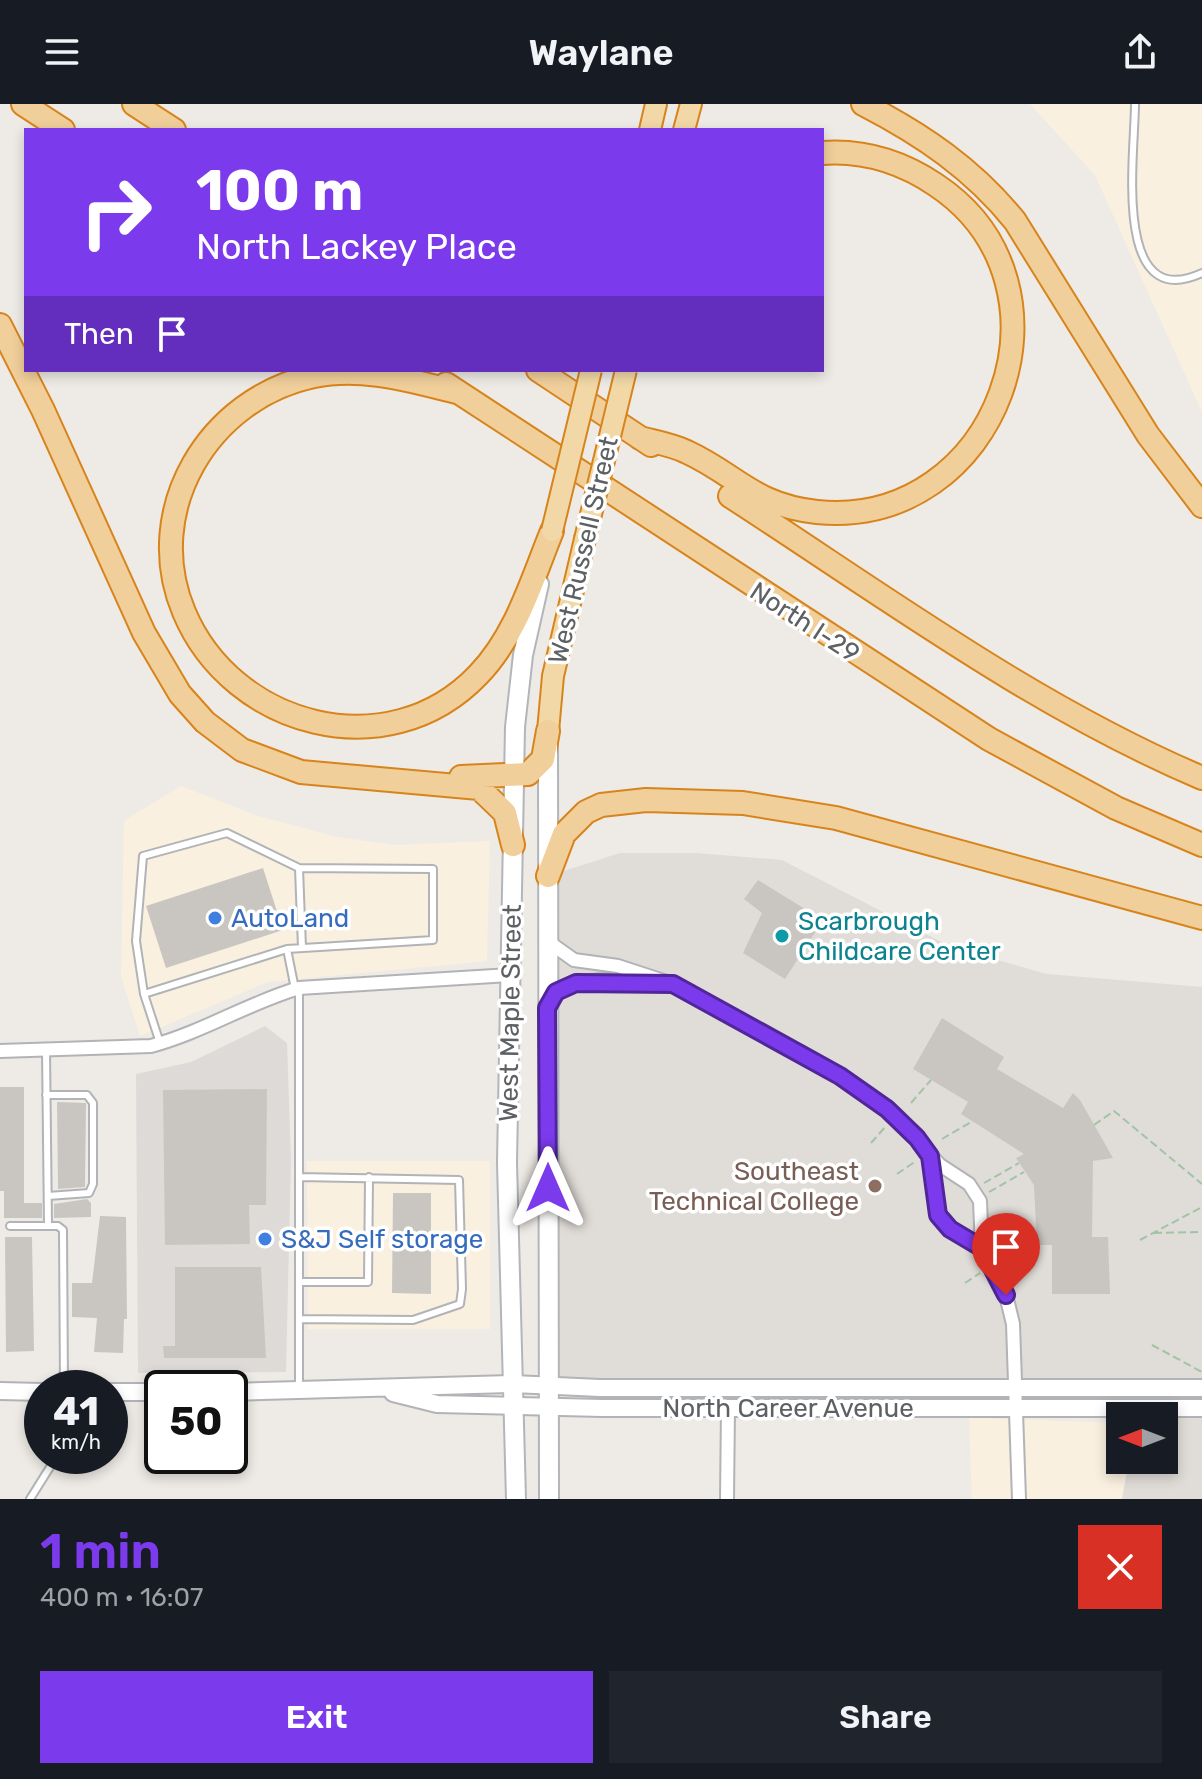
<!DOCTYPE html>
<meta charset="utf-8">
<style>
:root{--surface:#171b24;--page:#20242c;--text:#f1f3f6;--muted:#9ea1a6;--accent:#7c3aed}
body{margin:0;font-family:Rubik,sans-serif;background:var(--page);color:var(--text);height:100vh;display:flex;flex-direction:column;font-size:30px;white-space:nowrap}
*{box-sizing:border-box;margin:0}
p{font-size:26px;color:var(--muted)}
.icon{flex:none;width:44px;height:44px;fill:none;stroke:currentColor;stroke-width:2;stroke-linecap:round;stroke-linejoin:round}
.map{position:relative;height:1395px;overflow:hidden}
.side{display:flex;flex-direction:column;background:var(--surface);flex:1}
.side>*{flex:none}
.banner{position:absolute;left:24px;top:24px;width:800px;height:244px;border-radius:0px;box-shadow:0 4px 12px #0003;background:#7c3aed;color:#fff;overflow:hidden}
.needle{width:52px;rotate:270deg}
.buttons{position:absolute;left:1106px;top:1298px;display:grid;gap:16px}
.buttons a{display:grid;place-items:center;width:72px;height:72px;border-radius:0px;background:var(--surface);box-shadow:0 4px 12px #0003;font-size:40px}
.speed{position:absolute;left:24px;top:1266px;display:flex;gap:16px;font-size:40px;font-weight:700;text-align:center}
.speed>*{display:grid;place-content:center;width:104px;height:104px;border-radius:50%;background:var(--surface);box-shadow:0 4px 12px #0003;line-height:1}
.speed small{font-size:20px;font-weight:400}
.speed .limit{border:4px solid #111;border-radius:12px;background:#fff;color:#111}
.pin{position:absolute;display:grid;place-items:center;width:68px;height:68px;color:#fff;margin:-82px -34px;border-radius:50% 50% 50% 0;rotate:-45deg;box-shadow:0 0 8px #0007}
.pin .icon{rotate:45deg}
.me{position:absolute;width:88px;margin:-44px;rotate:0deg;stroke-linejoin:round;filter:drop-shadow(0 0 6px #0008)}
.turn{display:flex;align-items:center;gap:28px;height:168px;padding:0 40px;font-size:36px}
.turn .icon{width:104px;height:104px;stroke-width:2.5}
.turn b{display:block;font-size:56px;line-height:68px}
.then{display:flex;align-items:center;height:76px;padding:0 40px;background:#0003;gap:16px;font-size:30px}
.round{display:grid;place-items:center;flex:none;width:84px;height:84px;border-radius:0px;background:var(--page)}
.summary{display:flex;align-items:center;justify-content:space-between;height:136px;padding:0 40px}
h1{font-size:48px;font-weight:600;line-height:60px;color:var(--accent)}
.button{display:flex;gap:16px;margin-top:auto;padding:16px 40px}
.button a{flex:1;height:92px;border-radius:0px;background:var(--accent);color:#fff;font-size:32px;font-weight:600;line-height:92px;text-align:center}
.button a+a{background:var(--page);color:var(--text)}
header{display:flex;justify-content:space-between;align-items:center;height:104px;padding:0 40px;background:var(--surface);font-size:36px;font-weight:600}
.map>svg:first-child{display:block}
</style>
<header><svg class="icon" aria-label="menu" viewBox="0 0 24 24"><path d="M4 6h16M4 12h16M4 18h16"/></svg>Waylane<svg class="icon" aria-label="share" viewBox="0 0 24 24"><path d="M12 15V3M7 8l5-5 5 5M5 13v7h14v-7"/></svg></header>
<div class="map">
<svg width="1202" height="1395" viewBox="0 0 1202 1395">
<rect width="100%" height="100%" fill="#eeebe6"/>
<!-- commercial -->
<path fill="#faf0df" d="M1030 0H1202V308L1095 71Z
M181 682 258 712 337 733 396 741 490 737 487 857 268 878 140 932 121 872 124 717Z
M307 1057H490V1225H308Z
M969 1314 1120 1319V1356H1129L1122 1395H972Z"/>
<!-- industrial -->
<path fill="#dddad8" d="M265 922 287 939 291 1056 286 1268 138 1269 136 970 191 958Z"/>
<!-- education -->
<path fill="#e0dcd7" d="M620 749H696L782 756 951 843 1047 870 1202 883V1395H1122L1129 1356H1164V1312H1136V1285L547 1281 548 772Z"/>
<!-- building -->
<path fill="#c9c6c2" d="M263 764 283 826 166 864 146 802Z
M758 776 823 816 785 875 743 849 762 809 744 795Z
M942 914 1004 953 997 965 1063 1004 1073 989 1080 996 1113 1054 1093 1057 1092 1133H1108L1110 1190H1052V1141H1037L1034 1081 1016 1054 1024 1050 961 1010 968 998 913 965Z
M0 983H24V1099H42V1114H4V1087H0Z
M267 985 266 1101H249L250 1140 165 1141 163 986Z
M57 998 86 999 85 1083 58 1085Z
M393 1089H431V1190L392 1189Z
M87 1095 91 1099V1113L54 1114V1100Z
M100 1112 126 1113 127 1215H124L123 1249 94 1248 97 1214 72 1213V1179H92Z
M5 1133H32L34 1247 6 1248Z
M175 1163H261L266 1254H164L163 1242H175Z"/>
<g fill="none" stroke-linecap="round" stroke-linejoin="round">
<!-- service casing -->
<g stroke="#b1b3b6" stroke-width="10">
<path id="service" d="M1135 0C1135 49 1111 211 1202 169
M299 764 302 844
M299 884V1284
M144 890 136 837 143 752 227 729 299 764 433 765V836L287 845
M160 939 144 890 287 845 295 885
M46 946 48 1122
M46 991H87L93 999V1080L89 1089 48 1092
M299 1073 459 1076 462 1185 460 1200 413 1216 299 1215
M10 1122H58L63 1126 64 1284
M299 1178H368L369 1073
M30 1395 57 1352"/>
</g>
<!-- minor casing -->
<g stroke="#b1b3b6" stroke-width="16">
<path id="minor" d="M548 832 553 841 574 856 618 862 673 880 808 952 869 990 903 1020 940 1061 969 1080 980 1097 982 1144 1006 1191 1013 1220 1019 1395
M548 901C570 866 625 877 661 879
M0 947 151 942C203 928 248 899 299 884L511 871
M930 1052 938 1111 950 1125 982 1144
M727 1395 728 1304"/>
</g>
<!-- tertiary casing -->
<g stroke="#b1b3b6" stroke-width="20">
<path id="tertiary" d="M0 1287 42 1288
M110 1288H162
M230 1288 513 1280 600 1284H1202
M393 1289 437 1300 602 1304H1202"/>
</g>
<!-- secondary casing -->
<g stroke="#b2b5b9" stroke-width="22">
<path id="secondary" d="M548 642 549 1395
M516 1395 507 1059 515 623 523 551 539 480"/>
</g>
<!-- trunk casing -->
<g stroke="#d8841c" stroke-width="24">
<path id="trunk" d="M650 26 656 0
M684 26 691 0
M548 627 553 572 585 435"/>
</g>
<!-- motorway casing -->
<g stroke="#d8841c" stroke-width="26">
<path id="motorway" d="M23 0 63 26
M134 0 174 26
M863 0C923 31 973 65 1015 117L1148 331 1202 402
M0 221 43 306 144 529 180 590 205 618 242 646 301 668 479 684 505 709 513 741
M538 266 651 341
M446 280 989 635 1116 704 1202 741
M457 288C411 277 362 262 314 272 209 294 141 406 184 508 232 623 388 665 478 571 516 532 532 476 552 427
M640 334C655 338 673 341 687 348 737 371 753 401 817 408 997 426 1087 182 936 81 902 58 863 46 822 49
M730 392C883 491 1033 602 1202 674
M461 673 528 670 543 655 548 627
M548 772 564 730 586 708 601 701 646 696 743 699 836 714 1202 814"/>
</g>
<!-- path -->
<path stroke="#a1c4a6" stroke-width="2" stroke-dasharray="8 4" stroke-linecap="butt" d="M911 999 931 976
M1094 1021 1114 1007 1202 1080
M942 1035 973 1017
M871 1039 886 1022
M897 1070 916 1057
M984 1079 1019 1059
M989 1088 1024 1068
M1154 1129 1202 1128
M1140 1136 1202 1103
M1009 1150 1037 1127
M965 1179 980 1169
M1152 1241 1202 1268"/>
<!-- service -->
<use href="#service" stroke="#fff" stroke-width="6"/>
<!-- minor -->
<use href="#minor" stroke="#fff" stroke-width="12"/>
<!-- tertiary -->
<use href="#tertiary" stroke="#fff" stroke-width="16"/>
<!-- secondary -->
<use href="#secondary" stroke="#fff" stroke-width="18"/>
<!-- trunk -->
<use href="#trunk" stroke="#f2d8a6" stroke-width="20"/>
<!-- motorway -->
<use href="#motorway" stroke="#f0cf9a" stroke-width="22"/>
<!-- trunk-bridge casing -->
<g stroke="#d8841c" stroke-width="24" stroke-linecap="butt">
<path id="trunk-bridge" d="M552 427 591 266
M585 435 626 266"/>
</g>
<!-- trunk-bridge -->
<use href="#trunk-bridge" stroke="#f2d8a6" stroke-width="20"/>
</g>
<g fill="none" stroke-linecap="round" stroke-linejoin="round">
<!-- route casing -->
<g stroke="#51269a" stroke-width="20">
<path id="route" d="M548 1084 547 904 556 888 576 879 673 880 840 972 887 1005 917 1034 930 1052 938 1111 950 1125 982 1144 1006 1191"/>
</g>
<!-- route -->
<use href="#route" stroke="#7c3aed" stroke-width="14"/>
</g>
<!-- markers -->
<g fill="#3f7fe0" stroke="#fff" stroke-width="3">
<circle cx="215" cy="814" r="8"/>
<circle cx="265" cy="1135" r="8"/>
</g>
<circle fill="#0f9aa8" stroke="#fff" stroke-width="3" cx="782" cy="832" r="8"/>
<circle fill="#8d6e63" stroke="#fff" stroke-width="3" cx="875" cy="1082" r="8"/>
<g text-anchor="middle" stroke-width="7" stroke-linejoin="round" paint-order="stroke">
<!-- street labels -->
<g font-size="26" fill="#5d6164" stroke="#fff">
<text transform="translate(583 446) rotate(-77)" y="9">West Russell Street</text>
<text transform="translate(805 518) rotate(33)" y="9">North I-29</text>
<text transform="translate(510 909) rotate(-89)" y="9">West Maple Street</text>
<text x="788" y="1313">North Career Avenue</text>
</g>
<!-- shop labels -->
<g font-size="26" fill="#366cbe" stroke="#fff" text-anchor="start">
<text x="231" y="823">AutoLand</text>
<text x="281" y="1144">S&amp;J Self storage</text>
</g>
<!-- culture labels -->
<g font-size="26" fill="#0d838f" stroke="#fff" text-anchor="start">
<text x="798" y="826">Scarbrough<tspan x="798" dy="30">Childcare Center</tspan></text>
</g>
<!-- education labels -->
<g font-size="26" fill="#785e54" stroke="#fff" text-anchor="end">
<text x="859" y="1076">Southeast<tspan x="859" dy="30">Technical College</tspan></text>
</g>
</g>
</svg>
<div class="buttons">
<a><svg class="needle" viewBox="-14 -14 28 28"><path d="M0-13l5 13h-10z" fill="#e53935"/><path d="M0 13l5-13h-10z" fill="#9ea1a6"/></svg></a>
</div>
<div class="speed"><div>41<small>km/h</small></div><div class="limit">50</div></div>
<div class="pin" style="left:1006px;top:1191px;background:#d93025"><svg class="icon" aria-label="arrive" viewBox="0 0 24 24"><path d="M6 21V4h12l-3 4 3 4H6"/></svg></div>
<svg class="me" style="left:548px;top:1084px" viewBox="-20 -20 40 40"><path d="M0-17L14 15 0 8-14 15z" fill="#7c3aed" stroke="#fff" stroke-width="4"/></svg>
<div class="banner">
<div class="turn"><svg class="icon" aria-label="right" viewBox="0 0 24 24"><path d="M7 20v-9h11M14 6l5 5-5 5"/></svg><div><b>100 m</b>North Lackey Place</div></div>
<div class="then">Then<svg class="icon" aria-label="arrive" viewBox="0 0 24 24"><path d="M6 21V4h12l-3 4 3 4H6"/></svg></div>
</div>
</div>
<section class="side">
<div class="summary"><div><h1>1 min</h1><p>400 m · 16:07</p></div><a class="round" style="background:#d93025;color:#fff"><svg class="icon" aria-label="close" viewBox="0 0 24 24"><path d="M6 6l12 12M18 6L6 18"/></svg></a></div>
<div class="button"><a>Exit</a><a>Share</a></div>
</section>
